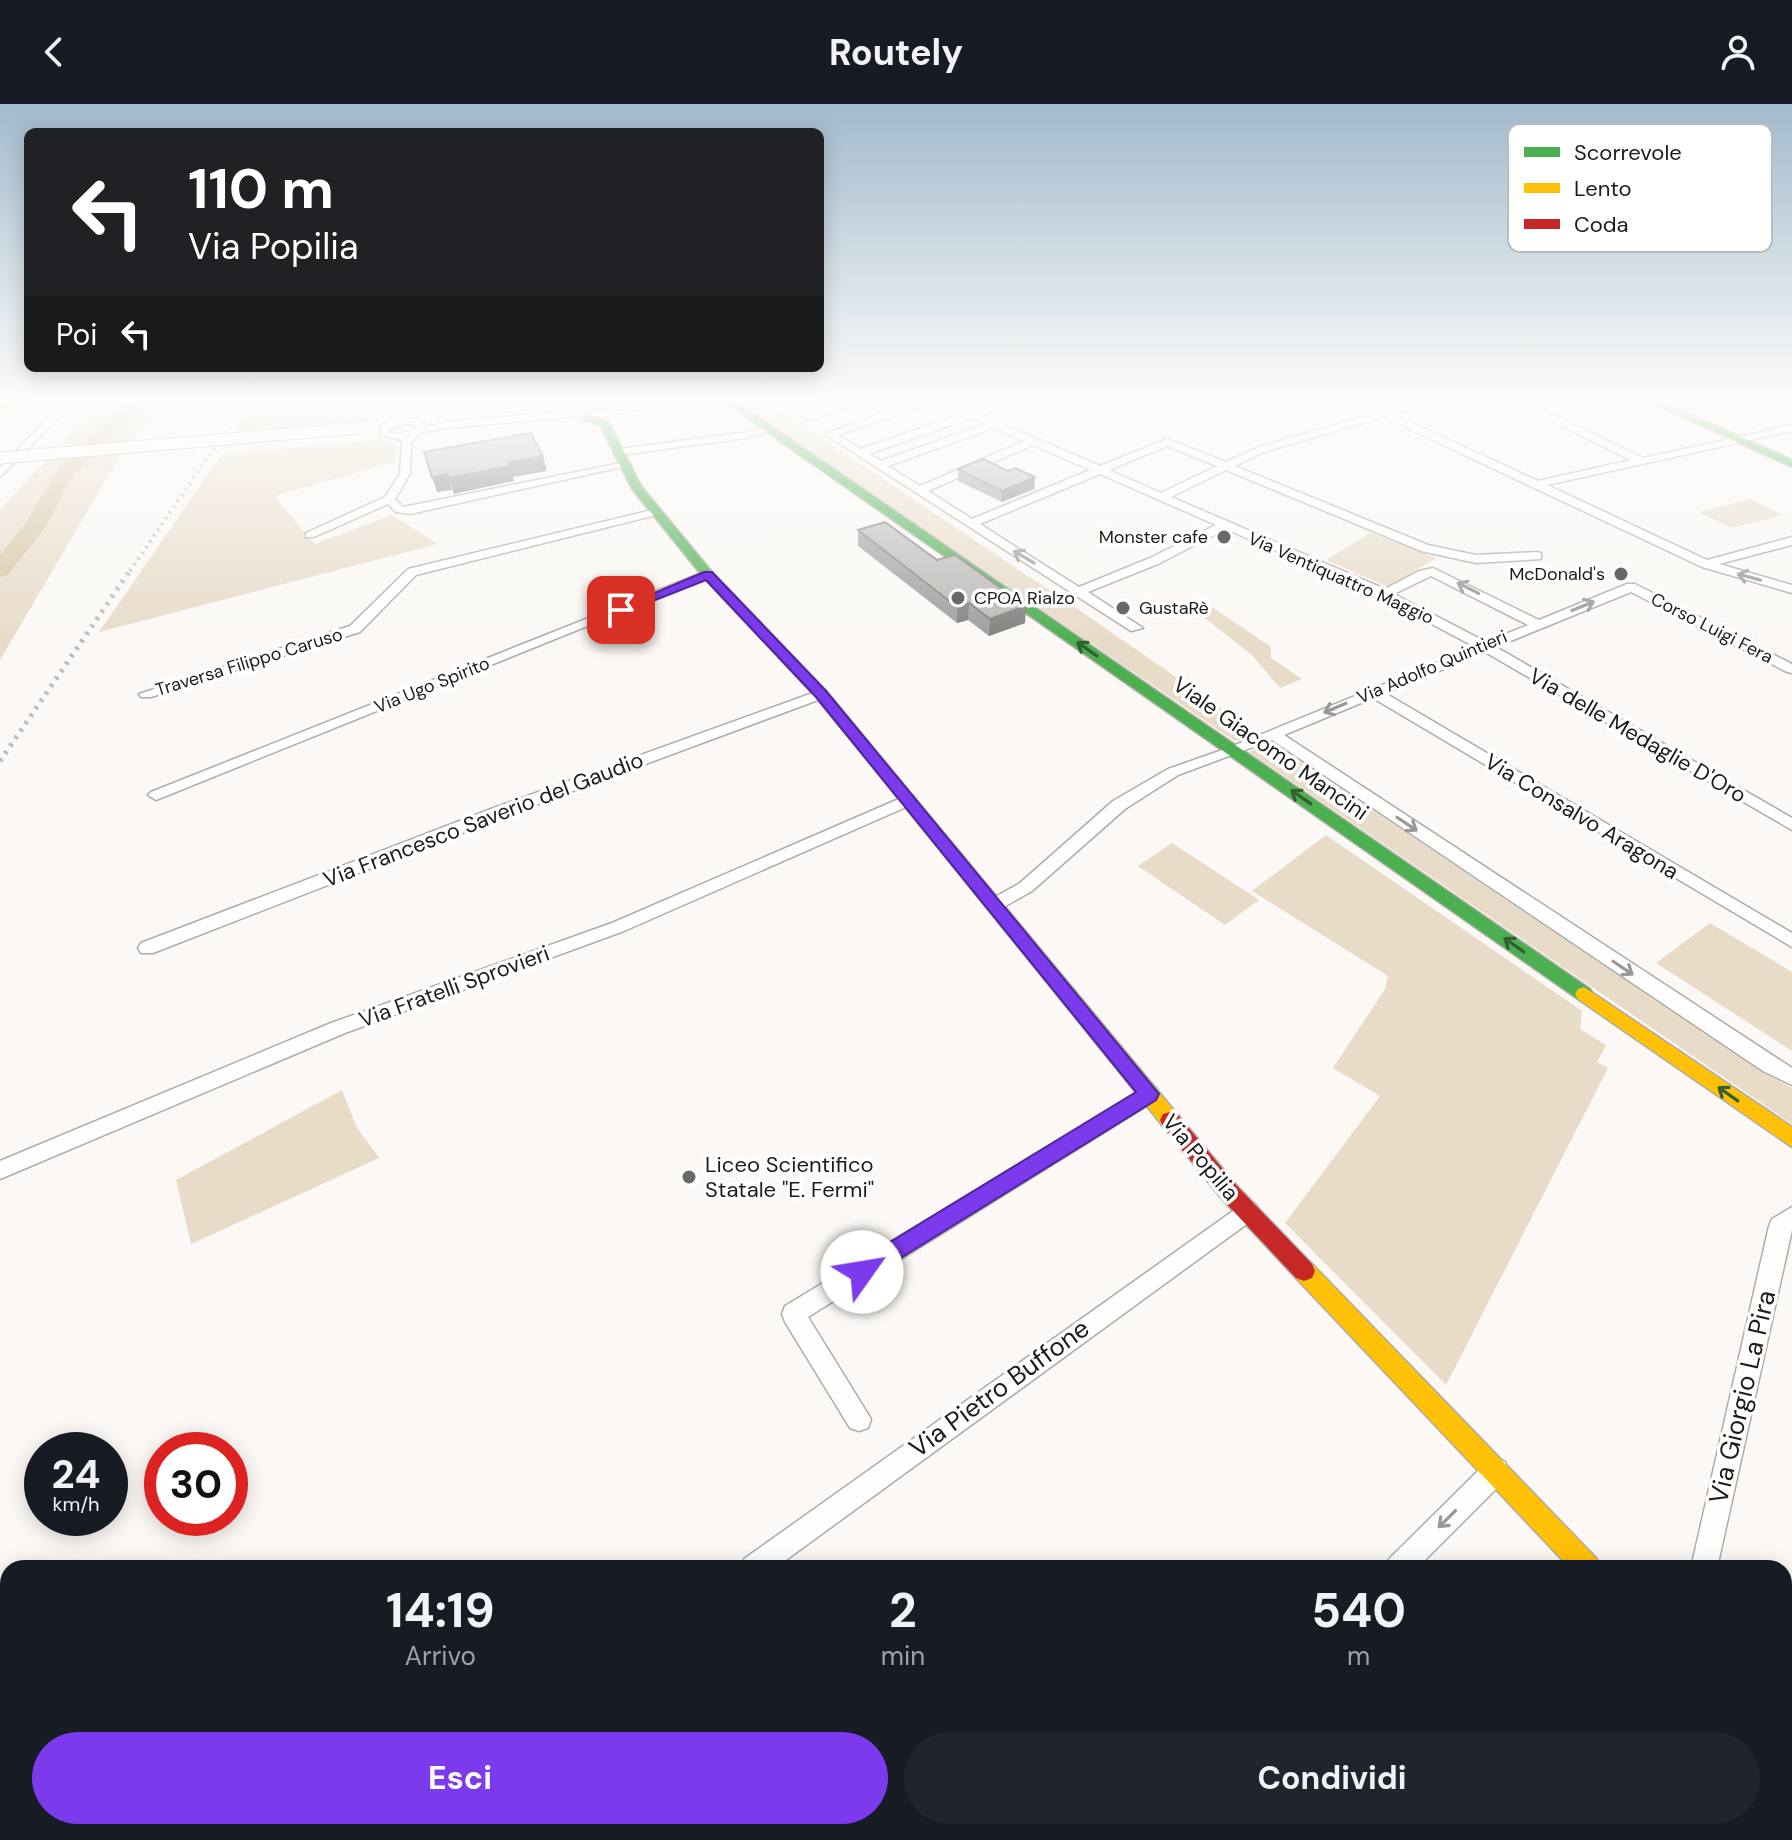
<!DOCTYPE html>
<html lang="it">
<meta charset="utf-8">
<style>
:root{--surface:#171b24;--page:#20242c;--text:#f1f3f6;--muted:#9ea1a6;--accent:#7c3aed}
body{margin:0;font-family:"DM Sans",sans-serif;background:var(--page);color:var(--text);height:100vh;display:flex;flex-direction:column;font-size:30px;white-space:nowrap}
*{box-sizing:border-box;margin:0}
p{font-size:26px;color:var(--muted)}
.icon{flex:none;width:44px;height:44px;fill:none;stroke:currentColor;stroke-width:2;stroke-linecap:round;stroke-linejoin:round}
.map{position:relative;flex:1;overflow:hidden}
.panel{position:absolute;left:0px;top:1456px;width:1792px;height:280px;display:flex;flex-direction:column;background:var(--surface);border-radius:24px 24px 0 0;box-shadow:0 4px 20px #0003}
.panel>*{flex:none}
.banner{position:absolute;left:24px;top:24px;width:800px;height:244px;border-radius:12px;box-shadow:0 4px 20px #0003;background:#202124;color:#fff;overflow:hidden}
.speed{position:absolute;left:24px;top:1328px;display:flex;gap:16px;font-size:40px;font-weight:700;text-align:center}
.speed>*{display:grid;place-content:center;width:104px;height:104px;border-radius:50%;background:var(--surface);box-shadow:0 4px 20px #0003;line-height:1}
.speed small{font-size:20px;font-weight:400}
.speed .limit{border:12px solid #d22;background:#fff;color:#111}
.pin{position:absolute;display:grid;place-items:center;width:68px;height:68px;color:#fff;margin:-34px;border-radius:16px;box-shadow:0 4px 12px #0006}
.me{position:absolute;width:88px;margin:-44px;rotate:58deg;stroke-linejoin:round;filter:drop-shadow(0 0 6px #0008)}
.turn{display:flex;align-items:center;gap:28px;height:168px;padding:0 32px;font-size:36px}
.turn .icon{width:104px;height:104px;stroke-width:2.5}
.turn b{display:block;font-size:56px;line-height:68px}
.then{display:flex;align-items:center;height:76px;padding:0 32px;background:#0003;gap:16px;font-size:30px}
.eta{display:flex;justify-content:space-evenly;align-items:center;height:136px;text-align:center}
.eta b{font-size:48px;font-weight:700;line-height:56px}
.action{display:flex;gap:16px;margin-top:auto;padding:16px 32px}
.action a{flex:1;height:92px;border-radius:48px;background:var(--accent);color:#fff;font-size:32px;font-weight:700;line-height:92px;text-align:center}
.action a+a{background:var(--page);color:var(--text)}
header{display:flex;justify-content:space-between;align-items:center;height:104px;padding:0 32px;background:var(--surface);font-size:36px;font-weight:700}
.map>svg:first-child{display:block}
</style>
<header><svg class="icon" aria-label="back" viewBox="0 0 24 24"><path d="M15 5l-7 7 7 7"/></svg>Routely<svg class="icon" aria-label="person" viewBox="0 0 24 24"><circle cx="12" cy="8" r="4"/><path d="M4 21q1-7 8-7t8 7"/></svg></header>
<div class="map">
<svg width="1792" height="1736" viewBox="0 0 1792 1736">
<rect width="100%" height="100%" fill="#fbf8f5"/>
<!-- green -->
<path fill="#e8dbc8" d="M100 293H169L115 360 0 556V406L91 308Z
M252 293H379V316L235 328Z
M729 293H760L1082 508 1251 625 1252 630 1240 637 1233 636Z
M379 336 397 341 395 358 274 392 315 440 392 411 438 440 99 528 222 350Z
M1750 395 1783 411 1731 424 1699 408Z
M1370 429 1436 454 1389 483 1326 456Z
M1212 503 1271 543V554L1302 575 1280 584 1252 551 1197 508Z
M1271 638 1760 966 1792 984V1020L1249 648Z
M1326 731 1582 907 1580 925 1606 941 1597 958 1608 964 1446 1281 1285 1119 1380 992 1333 964 1385 885 1388 872 1252 787Z
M1172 739 1259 796 1225 821 1138 762Z
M1710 819 1792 868V947L1656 859Z
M342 986 357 1024 379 1054 191 1140 176 1076Z
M458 1728H607L610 1736H448Z"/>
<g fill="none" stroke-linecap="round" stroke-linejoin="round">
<!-- river -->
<path fill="#d7c3a4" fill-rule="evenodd" d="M132 293H152L74 370 46 422 8 471 0 473V451L25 420 59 363Z"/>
<!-- street casing -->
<g stroke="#adaca9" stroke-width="3">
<path id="street" d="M67 293H78L0 373V364Z
M396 293H406L407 307 402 314 422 316 427 323 446 318 568 307 595 298 630 302 670 293H691L618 310 614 306 596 304 569 313 446 324 419 329 411 339 410 370 395 395 403 403 626 358 631 361 410 410 396 408 388 400 314 433H306V429L385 393 400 370 402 336 379 330 381 321C395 316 397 307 396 293ZM402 320 415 321 417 323 401 330 389 328 390 325Z
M794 293H811L786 302 781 299Z
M862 293H878L811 316 802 314Z
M945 293 973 307 1011 293H1026L981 311 1100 362 1167 335 1226 358 1259 343 1375 309 1345 293H1359L1385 306 1427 293H1444L1393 310 1538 377 1631 356 1502 293H1516L1643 354 1792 321V327L1547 381 1707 456 1792 433V441L1719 460 1792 481V489L1702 463 1384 313 1267 347 1235 362 1428 441 1476 451 1537 448 1541 449V455L1476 459 1421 447 1226 366 1171 393 1385 485 1419 467 1433 464 1539 516 1627 480H1635L1792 560V569L1787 568 1631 488 1496 543 1792 714V726L1485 548 1385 589 1792 829V843L1373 594 1284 631 1792 964V981L1763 967 1272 636 1178 671 1125 705 1032 787 1000 805H988L985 801 988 797 1020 779 1113 697 1168 665 1228 644 1475 543 1381 493 1226 425 1158 460 1088 488 1143 524 1131 527 825 330 927 293ZM935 298 962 310 861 345 838 331ZM971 314 985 320 881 357 869 350ZM994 324 1024 337 920 382 888 362ZM1033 341 1090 366 972 415 928 387ZM1167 342 1217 362 1161 389 1109 366ZM1100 370 1216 421 1150 454 1079 483 980 420ZM1431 472 1528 521 1486 538 1394 490Z
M768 322 773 325 772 327 747 334 620 351 615 348 620 345 746 328Z
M656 405 660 406V410L416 471 360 528 151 593H141L139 590 350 522 408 465Z
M704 468 714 471 161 694 156 696 148 691 151 688Z
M821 586 826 587V593L503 713 153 849H141L138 844 141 839 491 705Z
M908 691 913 692 916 696 913 700 624 827 345 929 0 1075V1057L331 919 612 819Z
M1149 982 1156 984 1159 990 1156 996 808 1213 871 1315 868 1324 859 1327 850 1324 785 1218 782 1210 785 1202Z
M1247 1097 1255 1100 1258 1107 1255 1114 775 1464H740L744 1455Z
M1792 1103V1126L1717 1464H1691L1769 1122 1772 1115Z
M1496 1354 1505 1358 1509 1367 1505 1376 1417 1464H1385L1389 1455 1487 1358Z
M1784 1665 1792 1668V1704L1784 1701Z
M394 1728H432L429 1736H391Z
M645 1728H676L679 1736H648Z
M1108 1728H1143L1140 1736H1105Z"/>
</g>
<!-- fast casing -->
<g stroke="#adaca9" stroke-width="3">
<path id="fast" d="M717 293H729L1590 885 1593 890 1590 895H1578Z
M1638 293H1652L1792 356V363Z
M587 311 608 317 641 382 712 468 826 587 913 692 916 696 913 700H903L816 593 704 474 632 385 600 321 583 316 582 314Z"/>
</g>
<!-- slow casing -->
<g stroke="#adaca9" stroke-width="3">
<path id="slow" d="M13 293H25L0 308V301Z
M908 691 913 692 1177 1010 1180 1016 1177 1022 1170 1024 1163 1022 903 700 900 696 903 692Z
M1584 883 1792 1023V1043L1578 895 1575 890 1578 885Z
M1304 1157 1312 1160 1597 1455 1601 1464H1570L1296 1174 1293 1167 1296 1160Z"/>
</g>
<!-- jam casing -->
<g stroke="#adaca9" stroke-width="3">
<path id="jam" d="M1170 1008 1177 1010 1237 1082 1312 1160 1315 1167 1312 1174 1304 1177 1296 1174 1223 1096 1163 1022 1160 1016 1163 1010Z"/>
</g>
<!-- street -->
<use href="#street" fill="#fefefe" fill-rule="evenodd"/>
<!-- fast -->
<use href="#fast" fill="#4caf50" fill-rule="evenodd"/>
<!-- slow -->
<use href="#slow" fill="#ffc107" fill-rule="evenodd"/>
<!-- jam -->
<use href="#jam" fill="#c62828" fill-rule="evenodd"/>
<!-- rail-far1 -->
<path stroke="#bdbcbc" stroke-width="4" stroke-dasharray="2 5" stroke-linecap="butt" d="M130 467 218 338 243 293"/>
<!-- rail -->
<path stroke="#bdbcbc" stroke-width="5" stroke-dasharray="3 6" stroke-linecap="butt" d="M0 657 131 465"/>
<!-- street-bridge casing -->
<g stroke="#adaca9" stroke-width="13" stroke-linecap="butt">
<path id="street-bridge" d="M0 354 372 323"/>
</g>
<!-- street-bridge -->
<use href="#street-bridge" stroke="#fefefe" stroke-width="11"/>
</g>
<!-- wall -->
<path fill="#a19f9d" d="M958 365 1035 373 1034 385 1002 398 958 377Z
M858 426 937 456 1025 519 989 532 968 516 957 519 858 442Z"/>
<!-- shaded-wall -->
<path fill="#83827f" d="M543 352 547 367 513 373 514 377 454 390 449 374 508 358Z
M448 370 452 386 437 388 432 373Z
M1035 373 1034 385 1002 398V387Z
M969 499 968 516 957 519V503Z
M1026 502 1025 519 989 532 990 515Z"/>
<!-- building -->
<path fill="#bbb9b6" stroke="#83827f" stroke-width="2" d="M531 329 543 352 508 358 510 362 449 374 448 370 432 373 424 348Z
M983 355 1008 367 1015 364 1035 373 1002 387 958 365Z
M885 418 937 456 955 451 1026 502 990 515 969 499 957 503 858 426Z"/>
<!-- one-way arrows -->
<defs><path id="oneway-shaft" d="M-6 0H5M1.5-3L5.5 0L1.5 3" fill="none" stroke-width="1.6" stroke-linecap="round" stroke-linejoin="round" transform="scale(2)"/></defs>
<g stroke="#989897">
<use href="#oneway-shaft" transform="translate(1024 453) rotate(-149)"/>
<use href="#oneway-shaft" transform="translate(1749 473) rotate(-165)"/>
<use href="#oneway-shaft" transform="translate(1468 484) rotate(-153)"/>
<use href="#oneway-shaft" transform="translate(1583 502) rotate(-22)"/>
<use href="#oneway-shaft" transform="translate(1335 604) rotate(157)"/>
<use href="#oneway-shaft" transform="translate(1407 720) rotate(34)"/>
<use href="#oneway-shaft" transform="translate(1623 864) rotate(34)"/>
<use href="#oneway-shaft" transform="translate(1447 1415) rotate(135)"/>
</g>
<g stroke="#325e32">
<use href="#oneway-shaft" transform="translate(1087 545) rotate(-145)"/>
<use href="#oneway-shaft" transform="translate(1301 693) rotate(-145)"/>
<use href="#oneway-shaft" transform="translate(1514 841) rotate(-145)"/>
<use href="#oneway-shaft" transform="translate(1728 990) rotate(-145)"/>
</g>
<!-- sky -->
<linearGradient id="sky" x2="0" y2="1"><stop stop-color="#a1bacd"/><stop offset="0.55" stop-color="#fdfcfa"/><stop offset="1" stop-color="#fdfcfa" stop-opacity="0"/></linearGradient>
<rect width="1792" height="536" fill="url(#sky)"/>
<!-- route -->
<path fill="#7c3aed" stroke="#51269a" stroke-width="2" d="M704 468H712L826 587 1159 990 1156 996 862 1178 854 1175 851 1168 854 1160 1136 988 816 593 706 476 625 508 614 506Z"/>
<!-- markers -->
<g fill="#6a6866" stroke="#fff" stroke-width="3">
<circle cx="1224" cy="433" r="8"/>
<circle cx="1621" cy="470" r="8"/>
<circle cx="958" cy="494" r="8"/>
<circle cx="1123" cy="504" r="8"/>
<circle cx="689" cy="1073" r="8"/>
</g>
<g text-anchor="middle" stroke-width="7" stroke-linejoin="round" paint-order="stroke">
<!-- far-poi labels -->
<g font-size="18" fill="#1c1b19" stroke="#fff" text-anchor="end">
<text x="1208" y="439">Monster cafe</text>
<text x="1605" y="476">McDonald's</text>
<text x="974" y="500" text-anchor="start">CPOA Rialzo</text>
<text x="1139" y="510" text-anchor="start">GustaRè</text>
</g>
<!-- far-street labels -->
<g font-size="18" fill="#1c1b19" stroke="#fff">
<text transform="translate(1341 474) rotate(24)" y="6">Via Ventiquattro Maggio</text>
<text transform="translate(1712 524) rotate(27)" y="6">Corso Luigi Fera</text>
<text transform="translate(249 558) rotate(-17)" y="6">Traversa Filippo Caruso</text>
<text transform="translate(1432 563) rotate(-23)" y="6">Via Adolfo Quintieri</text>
<text transform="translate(432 581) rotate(-22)" y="6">Via Ugo Spirito</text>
</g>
<!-- street labels -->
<g font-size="22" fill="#1c1b19" stroke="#fff">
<text transform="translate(1638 631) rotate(30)" y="8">Via delle Medaglie D'Oro</text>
<text transform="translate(1271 644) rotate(35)" y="8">Viale Giacomo Mancini</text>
<text transform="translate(1582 712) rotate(31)" y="8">Via Consalvo Aragona</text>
<text transform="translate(483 715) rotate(-21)" y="8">Via Francesco Saverio del Gaudio</text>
<text transform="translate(454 882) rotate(-20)" y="8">Via Fratelli Sprovieri</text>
<text transform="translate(1201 1053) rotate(50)" y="8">Via Popilia</text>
</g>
<!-- poi labels -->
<g font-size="22" fill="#1c1b19" stroke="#fff" text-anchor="start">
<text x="705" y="1068">Liceo Scientifico<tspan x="705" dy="25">Statale "E. Fermi"</tspan></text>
</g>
<!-- near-street labels -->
<g font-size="26" fill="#1c1b19" stroke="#fff">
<text transform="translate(999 1284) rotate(-36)" y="9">Via Pietro Buffone</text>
<text transform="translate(1742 1293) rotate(-77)" y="9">Via Giorgio La Pira</text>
</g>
</g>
<!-- legend -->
<rect x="1508" y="20" width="264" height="128" rx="12" fill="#fff" stroke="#bbbbba" stroke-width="2"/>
<rect x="1524" y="43" width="36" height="10" fill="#4caf50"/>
<rect x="1524" y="79" width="36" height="10" fill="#ffc107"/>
<rect x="1524" y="115" width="36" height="10" fill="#c62828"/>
<g font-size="22" fill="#1c1b19">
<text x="1574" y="56">Scorrevole</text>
<text x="1574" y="92">Lento</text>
<text x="1574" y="128">Coda</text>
</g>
</svg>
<div class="speed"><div>24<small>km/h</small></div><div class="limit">30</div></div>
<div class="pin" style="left:621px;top:506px;background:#d93025"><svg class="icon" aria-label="arrive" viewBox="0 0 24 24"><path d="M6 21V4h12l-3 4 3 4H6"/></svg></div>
<svg class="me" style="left:862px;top:1168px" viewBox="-20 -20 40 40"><circle r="19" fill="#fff"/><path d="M0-13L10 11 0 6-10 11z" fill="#7c3aed"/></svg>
<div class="banner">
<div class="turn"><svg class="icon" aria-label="left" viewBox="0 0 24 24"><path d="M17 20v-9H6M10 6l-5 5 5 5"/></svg><div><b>110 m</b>Via Popilia</div></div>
<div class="then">Poi<svg class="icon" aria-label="left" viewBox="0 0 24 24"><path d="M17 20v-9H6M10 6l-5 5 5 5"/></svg></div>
</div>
<section class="panel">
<div class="eta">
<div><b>14:19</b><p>Arrivo</p></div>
<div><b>2</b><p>min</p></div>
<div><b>540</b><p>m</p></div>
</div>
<div class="action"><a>Esci</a><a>Condividi</a></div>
</section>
</div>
